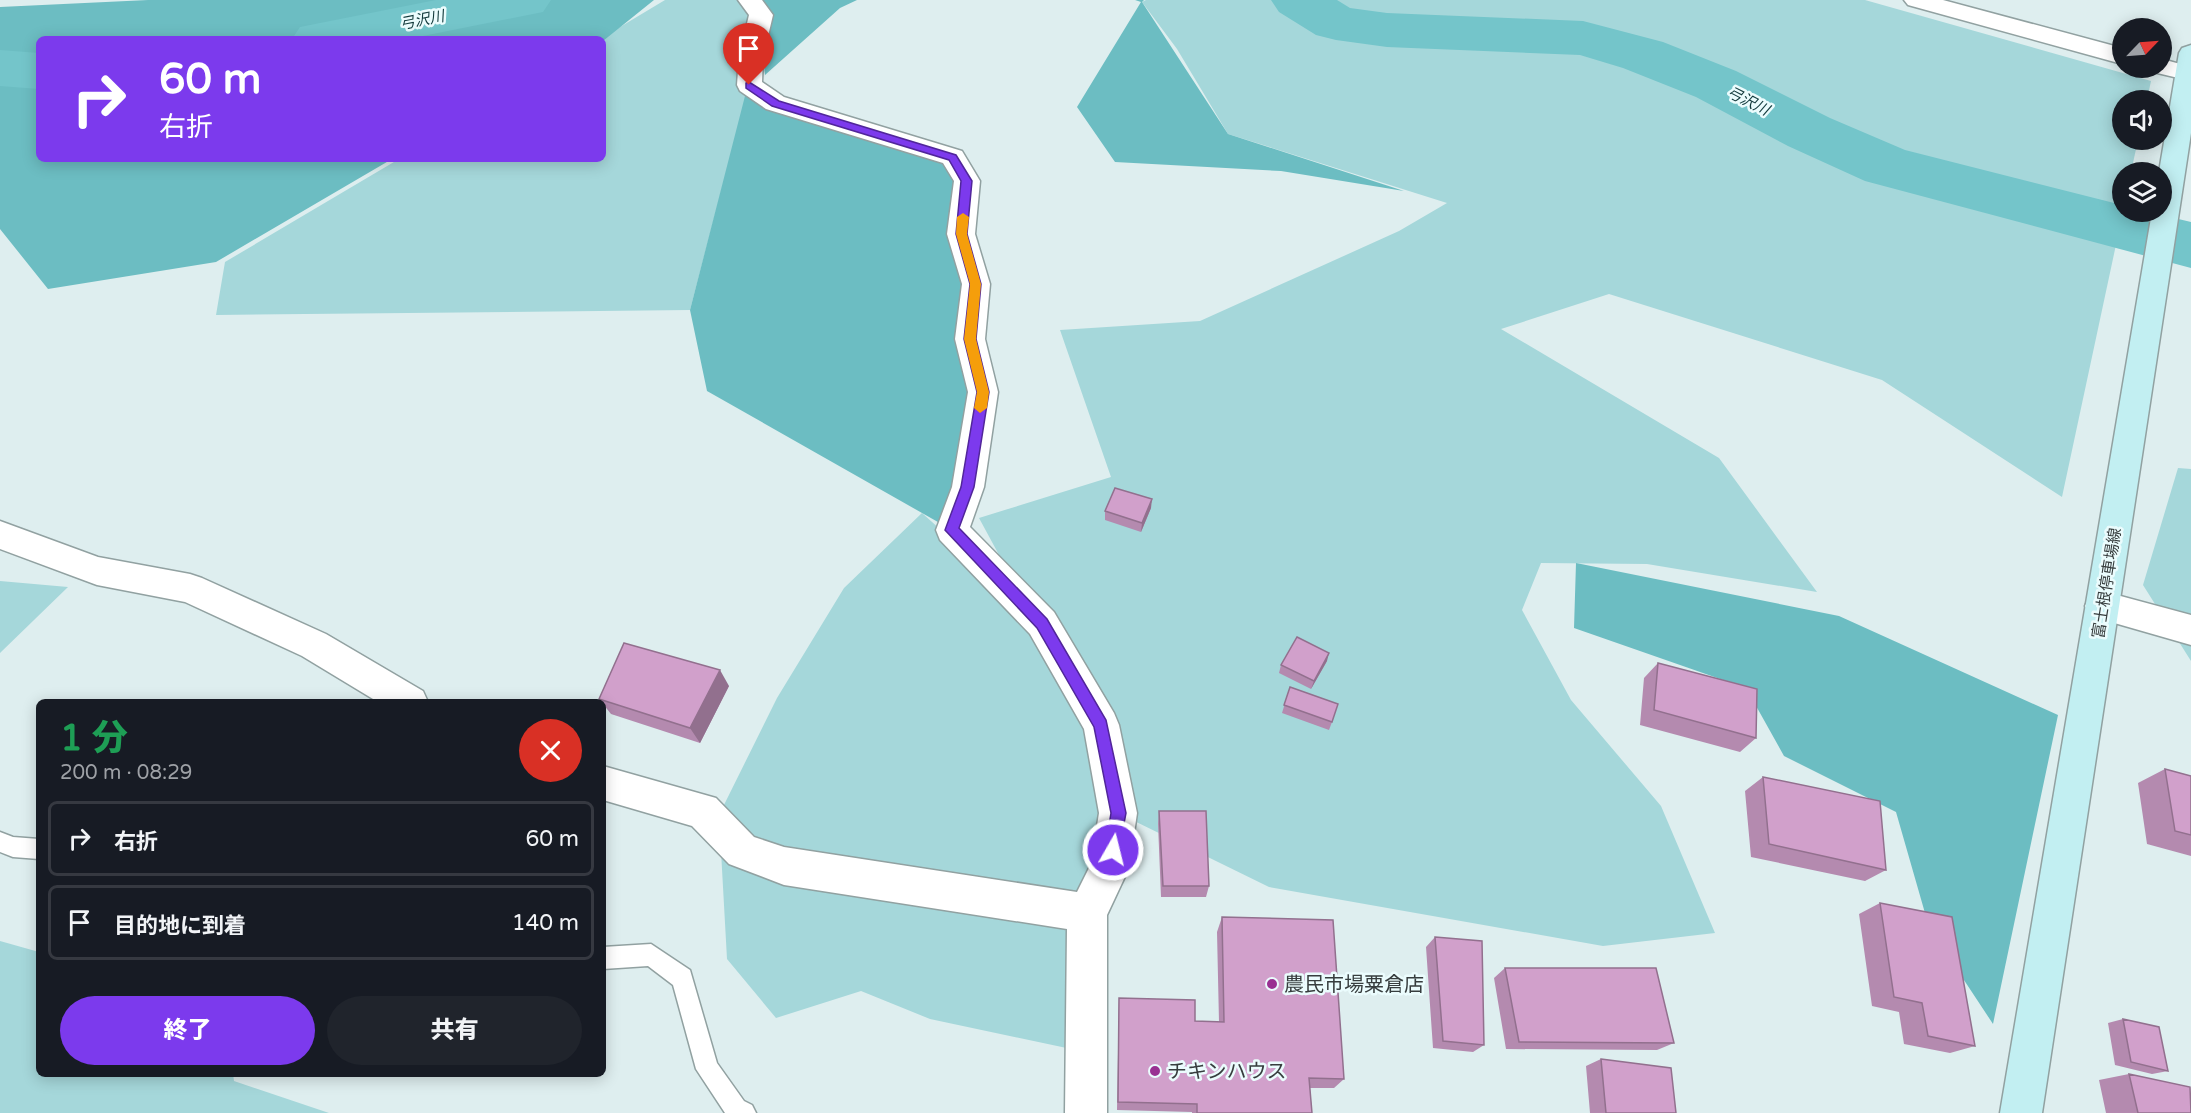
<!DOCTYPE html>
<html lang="ja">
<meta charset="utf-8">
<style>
:root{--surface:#171b24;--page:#20242c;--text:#f1f3f6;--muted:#9ea1a6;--line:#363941;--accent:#7c3aed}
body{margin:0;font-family:"Varela Round","Noto Sans JP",sans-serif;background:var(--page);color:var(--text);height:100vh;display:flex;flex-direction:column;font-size:22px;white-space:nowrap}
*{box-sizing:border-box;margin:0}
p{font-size:20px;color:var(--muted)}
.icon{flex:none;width:33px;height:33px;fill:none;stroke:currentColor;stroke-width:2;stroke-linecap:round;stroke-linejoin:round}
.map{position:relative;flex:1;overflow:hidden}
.sheet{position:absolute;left:36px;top:699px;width:570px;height:378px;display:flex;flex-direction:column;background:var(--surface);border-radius:9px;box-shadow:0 3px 15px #0003}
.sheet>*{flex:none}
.top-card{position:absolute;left:36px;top:36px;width:570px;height:126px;border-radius:9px;box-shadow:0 3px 15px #0003;background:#7c3aed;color:#fff;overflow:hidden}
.needle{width:39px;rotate:65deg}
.tools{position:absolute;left:2112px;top:18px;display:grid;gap:12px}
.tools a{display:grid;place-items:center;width:60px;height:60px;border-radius:50%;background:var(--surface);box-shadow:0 3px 15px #0003;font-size:30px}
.pin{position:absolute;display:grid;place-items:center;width:51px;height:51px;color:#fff;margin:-62px -26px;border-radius:50% 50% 50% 0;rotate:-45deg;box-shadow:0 0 6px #0007}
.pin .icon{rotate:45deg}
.me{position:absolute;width:66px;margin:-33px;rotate:8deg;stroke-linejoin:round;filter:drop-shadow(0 0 4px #0008)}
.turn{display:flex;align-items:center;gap:21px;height:126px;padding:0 24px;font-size:27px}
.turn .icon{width:78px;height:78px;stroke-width:2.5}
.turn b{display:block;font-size:42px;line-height:51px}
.round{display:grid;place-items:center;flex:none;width:63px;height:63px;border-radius:32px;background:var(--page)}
.summary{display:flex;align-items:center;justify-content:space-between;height:102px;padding:0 24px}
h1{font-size:36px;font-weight:800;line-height:45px;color:#1e9e55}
.button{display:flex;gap:12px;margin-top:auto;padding:12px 24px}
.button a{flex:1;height:69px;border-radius:36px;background:var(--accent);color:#fff;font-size:24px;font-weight:800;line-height:69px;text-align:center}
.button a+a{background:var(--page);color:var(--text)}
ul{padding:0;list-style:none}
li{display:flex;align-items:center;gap:18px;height:75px;margin:0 12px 9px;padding:0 12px;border:3px solid var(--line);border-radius:9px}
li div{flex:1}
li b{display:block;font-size:22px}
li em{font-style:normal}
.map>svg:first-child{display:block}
</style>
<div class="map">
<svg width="2191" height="1113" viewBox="0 0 2191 1113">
<rect width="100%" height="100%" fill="#deeeef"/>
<!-- green -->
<path fill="#a5d7da" d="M665 0H749V85L690 310 216 315 225 262 399 159H603V39H600Z
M1146 0H1865L2151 81 2147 100H2122V140H2138L2131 172H2122L2123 212 2062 497 1882 380 1609 294 1501 329 1719 458 1817 592 1647 564 1541 563 1522 610 1571 700 1661 806 1715 933 1603 946 1269 887 1118 813 1076 1050 930 1019 861 991 776 1018 727 959 719 815 777 698 844 588 922 513 1020 601 1057 662 979 518 1111 477 1060 330 1200 321 1399 231 1447 203 1228 134 1177 49 1142 2Z
M2178 468 2191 469V661L2143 585Z
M0 581 68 587 0 653Z
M0 941 39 952V1074H233L234 1081 329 1113H0Z"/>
<!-- forest -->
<path fill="#6cbdc2" d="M148 0H654L603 41V39H39V159H392L216 262 48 289 0 229V7Z
M756 0H857L840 8 765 75Z
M1135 0H1144L1142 2 1228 134 1404 191 1281 171 1115 162 1077 107 1141 2Z
M745 96 953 157 980 380 952 530 707 391 690 310Z
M1576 563 1839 616 2058 715 1993 1024 1929 927 1896 812 1784 756 1746 688 1574 628Z"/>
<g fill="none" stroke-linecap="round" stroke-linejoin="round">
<!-- river -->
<path fill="#74c5ca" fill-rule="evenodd" d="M436 0H551L543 12 408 39H292L300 27Z
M1271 0H1337L1350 8 1387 13 1583 21 1663 42 1736 71 1830 118 1905 150 2122 205V212H2149L2191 222V268L1865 181 1788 146 1696 97 1623 68 1580 55 1387 47 1336 40 1316 35 1279 12Z
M0 50 39 53V89L0 86Z"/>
<!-- lane casing -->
<g stroke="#91a1a1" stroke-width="3">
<path id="lane" d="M0 832 13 837 39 839V859L13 857 0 852Z
M651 944 690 970 717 1063 744 1101 752 1105 756 1113H725L696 1069 673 985 648 966 603 969V947Z"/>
</g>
<!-- street casing -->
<g stroke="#91a1a1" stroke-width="3">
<path id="street" d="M738 0H762L773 15 763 57 762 82 784 97 962 151 980 181 975 234 990 284 985 339 998 392 984 487 970 527 1054 612 1114 713 1119 725 1137 813 1129 868 1107 915V1113H1065L1067 929 784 885 729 864 692 826 603 800V766L716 798 754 837 784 847 1077 892 1091 864 1099 813 1084 729 1030 634 940 540 936 530 952 487 968 392 955 339 962 284 947 234 954 181 943 163 766 109 740 91 737 85 739 57 749 15Z
M1904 0H1943L2122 48V64L1908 5Z
M2162 59 2191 67V81L2153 72 2150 68H2162Z
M0 521 98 557 190 574 202 578 326 634 423 691 428 702H378L302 656 185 602 97 585 0 549Z
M2102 591 2191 615V645L2090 616 2085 606 2090 596Z"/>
</g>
<!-- secondary casing -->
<g stroke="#91a1a1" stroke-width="3">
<path id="secondary" d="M2191 45V133L2042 1113H2000L2152 212H2162V172H2159L2179 53 2182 48Z"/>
</g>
<!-- lane -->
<use href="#lane" fill="#fff" fill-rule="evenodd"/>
<!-- street -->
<use href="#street" fill="#fff" fill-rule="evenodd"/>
<!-- secondary -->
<use href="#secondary" fill="#c2eff2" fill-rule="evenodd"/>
</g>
<!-- wall -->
<path fill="#b48aaf" d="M1151 508 1141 532 1105 520V511Z
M1327 661 1311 689 1279 673 1281 665Z
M1658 663 1756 738 1740 752 1640 725 1644 678Z
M729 686 700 743 611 714 603 704V702H601L599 699Z
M1290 687 1332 722 1329 730 1282 713Z
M2165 769 2191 776V856L2147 844 2138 783Z
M1763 777 1886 870 1865 881 1751 857 1745 791Z
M1159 811 1209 886 1206 897H1161L1158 824Z
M1880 903 1975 1046 1950 1053 1904 1044 1899 1012 1872 1006 1859 914Z
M1222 917 1344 1079 1334 1088H1310L1312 1113H1192V1112L1117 1110 1119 998 1195 1021 1219 1022 1217 932Z
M1435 937 1484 1045 1473 1052 1433 1048 1426 947Z
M1505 968 1674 1043 1657 1050 1506 1049 1494 978Z
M2123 1019 2168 1071 2152 1074 2115 1065 2108 1023Z
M1601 1059 1676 1113H1590L1586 1066Z
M2129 1074 2191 1113H2106L2099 1080Z"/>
<!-- shaded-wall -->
<path fill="#92708e" d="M1152 499 1151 508 1141 532 1142 523Z
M1329 653 1327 661 1311 689 1314 681Z
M720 670 729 686 700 743 690 728Z"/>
<!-- building -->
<path fill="#d1a0cb" stroke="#92708e" stroke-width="1.5" d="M1115 488 1152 499 1142 523 1105 511Z
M1297 637 1329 653 1314 681 1281 665Z
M624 643 720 670 690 728 599 699Z
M1658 663 1757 689 1756 738 1654 710Z
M1290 687 1338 704 1332 722 1284 705Z
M2165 769 2191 776V835L2175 831Z
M1763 777 1880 801 1886 870 1769 844Z
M1159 811H1206L1209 886H1163Z
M1880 903 1952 917 1975 1046 1928 1036 1922 1003 1894 997Z
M1222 917 1333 920 1344 1079 1309 1078 1312 1113H1197V1104L1118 1102 1119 998 1195 1000V1021L1224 1022Z
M1435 937 1482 941 1484 1045 1443 1041Z
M1505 968H1656L1674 1043 1519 1042Z
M2123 1019 2159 1027 2168 1071 2131 1062Z
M1601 1059 1671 1068 1676 1113H1606Z
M2129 1074 2190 1087 2191 1113H2138Z"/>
<!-- route -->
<path fill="#7c3aed" stroke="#51269a" stroke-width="1.5" d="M749 82 779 101 956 155 972 181 967 234 981 284 976 339 989 392 974 487 959 528 1047 619 1106 720 1126 813 1118 855 1113 857 1107 855 1105 850 1111 813 1094 727 1037 628 945 530 961 487 977 392 964 339 970 284 956 234 961 181 949 160 772 106 746 88V83Z"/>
<!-- slow -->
<path fill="#f59e0b" d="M963 213 969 217 967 234 981 284 976 339 989 392 987 408 980 413 974 408 977 392 964 339 970 284 956 234 957 217Z"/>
<!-- markers -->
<g fill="#993092" stroke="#ebfcfd" stroke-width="2">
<circle cx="1272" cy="984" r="6"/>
<circle cx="1155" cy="1071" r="6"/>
</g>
<g text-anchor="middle" stroke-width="5" stroke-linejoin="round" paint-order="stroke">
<!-- far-water labels -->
<g font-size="15" font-style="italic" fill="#11393b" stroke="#ebfcfd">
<text transform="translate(422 20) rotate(-11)" y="5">弓沢川</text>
<text transform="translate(1748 101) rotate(27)" y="5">弓沢川</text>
</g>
<!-- street labels -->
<g font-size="16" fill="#373d3e" stroke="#ebfcfd">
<text transform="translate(2106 583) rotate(-81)" y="6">富士根停車場線</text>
</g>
<!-- near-poi labels -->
<g font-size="20" fill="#373d3e" stroke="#ebfcfd" text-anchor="start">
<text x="1284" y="991">農民市場粟倉店</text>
<text x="1167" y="1078">チキンハウス</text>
</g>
</g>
</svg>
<div class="tools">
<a><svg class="needle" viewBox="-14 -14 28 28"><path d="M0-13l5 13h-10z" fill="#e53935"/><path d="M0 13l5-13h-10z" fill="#9ea1a6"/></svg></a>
<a><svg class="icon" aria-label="sound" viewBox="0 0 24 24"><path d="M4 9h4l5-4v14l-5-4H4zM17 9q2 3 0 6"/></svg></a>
<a><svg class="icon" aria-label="layers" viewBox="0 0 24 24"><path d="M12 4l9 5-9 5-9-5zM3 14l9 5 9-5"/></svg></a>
</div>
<div class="pin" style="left:749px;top:85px;background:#d93025"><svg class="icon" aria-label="arrive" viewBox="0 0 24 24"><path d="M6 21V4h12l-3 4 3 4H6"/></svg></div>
<svg class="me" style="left:1113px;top:850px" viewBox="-20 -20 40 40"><circle r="17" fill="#7c3aed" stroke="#fff" stroke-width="3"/><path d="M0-11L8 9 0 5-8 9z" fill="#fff"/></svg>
<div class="top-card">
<div class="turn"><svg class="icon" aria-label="right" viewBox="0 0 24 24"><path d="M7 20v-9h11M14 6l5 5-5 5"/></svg><div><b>60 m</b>右折</div></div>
</div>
<section class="sheet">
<div class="summary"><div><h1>1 分</h1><p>200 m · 08:29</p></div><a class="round" style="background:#d93025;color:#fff"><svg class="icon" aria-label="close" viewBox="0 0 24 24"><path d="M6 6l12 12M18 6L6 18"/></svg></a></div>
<ul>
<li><svg class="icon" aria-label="right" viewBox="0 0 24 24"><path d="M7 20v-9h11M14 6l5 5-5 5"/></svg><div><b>右折</b></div><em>60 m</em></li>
<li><svg class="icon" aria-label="arrive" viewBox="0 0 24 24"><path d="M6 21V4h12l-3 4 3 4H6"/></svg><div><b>目的地に到着</b></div><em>140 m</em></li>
</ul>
<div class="button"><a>終了</a><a>共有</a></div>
</section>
</div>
